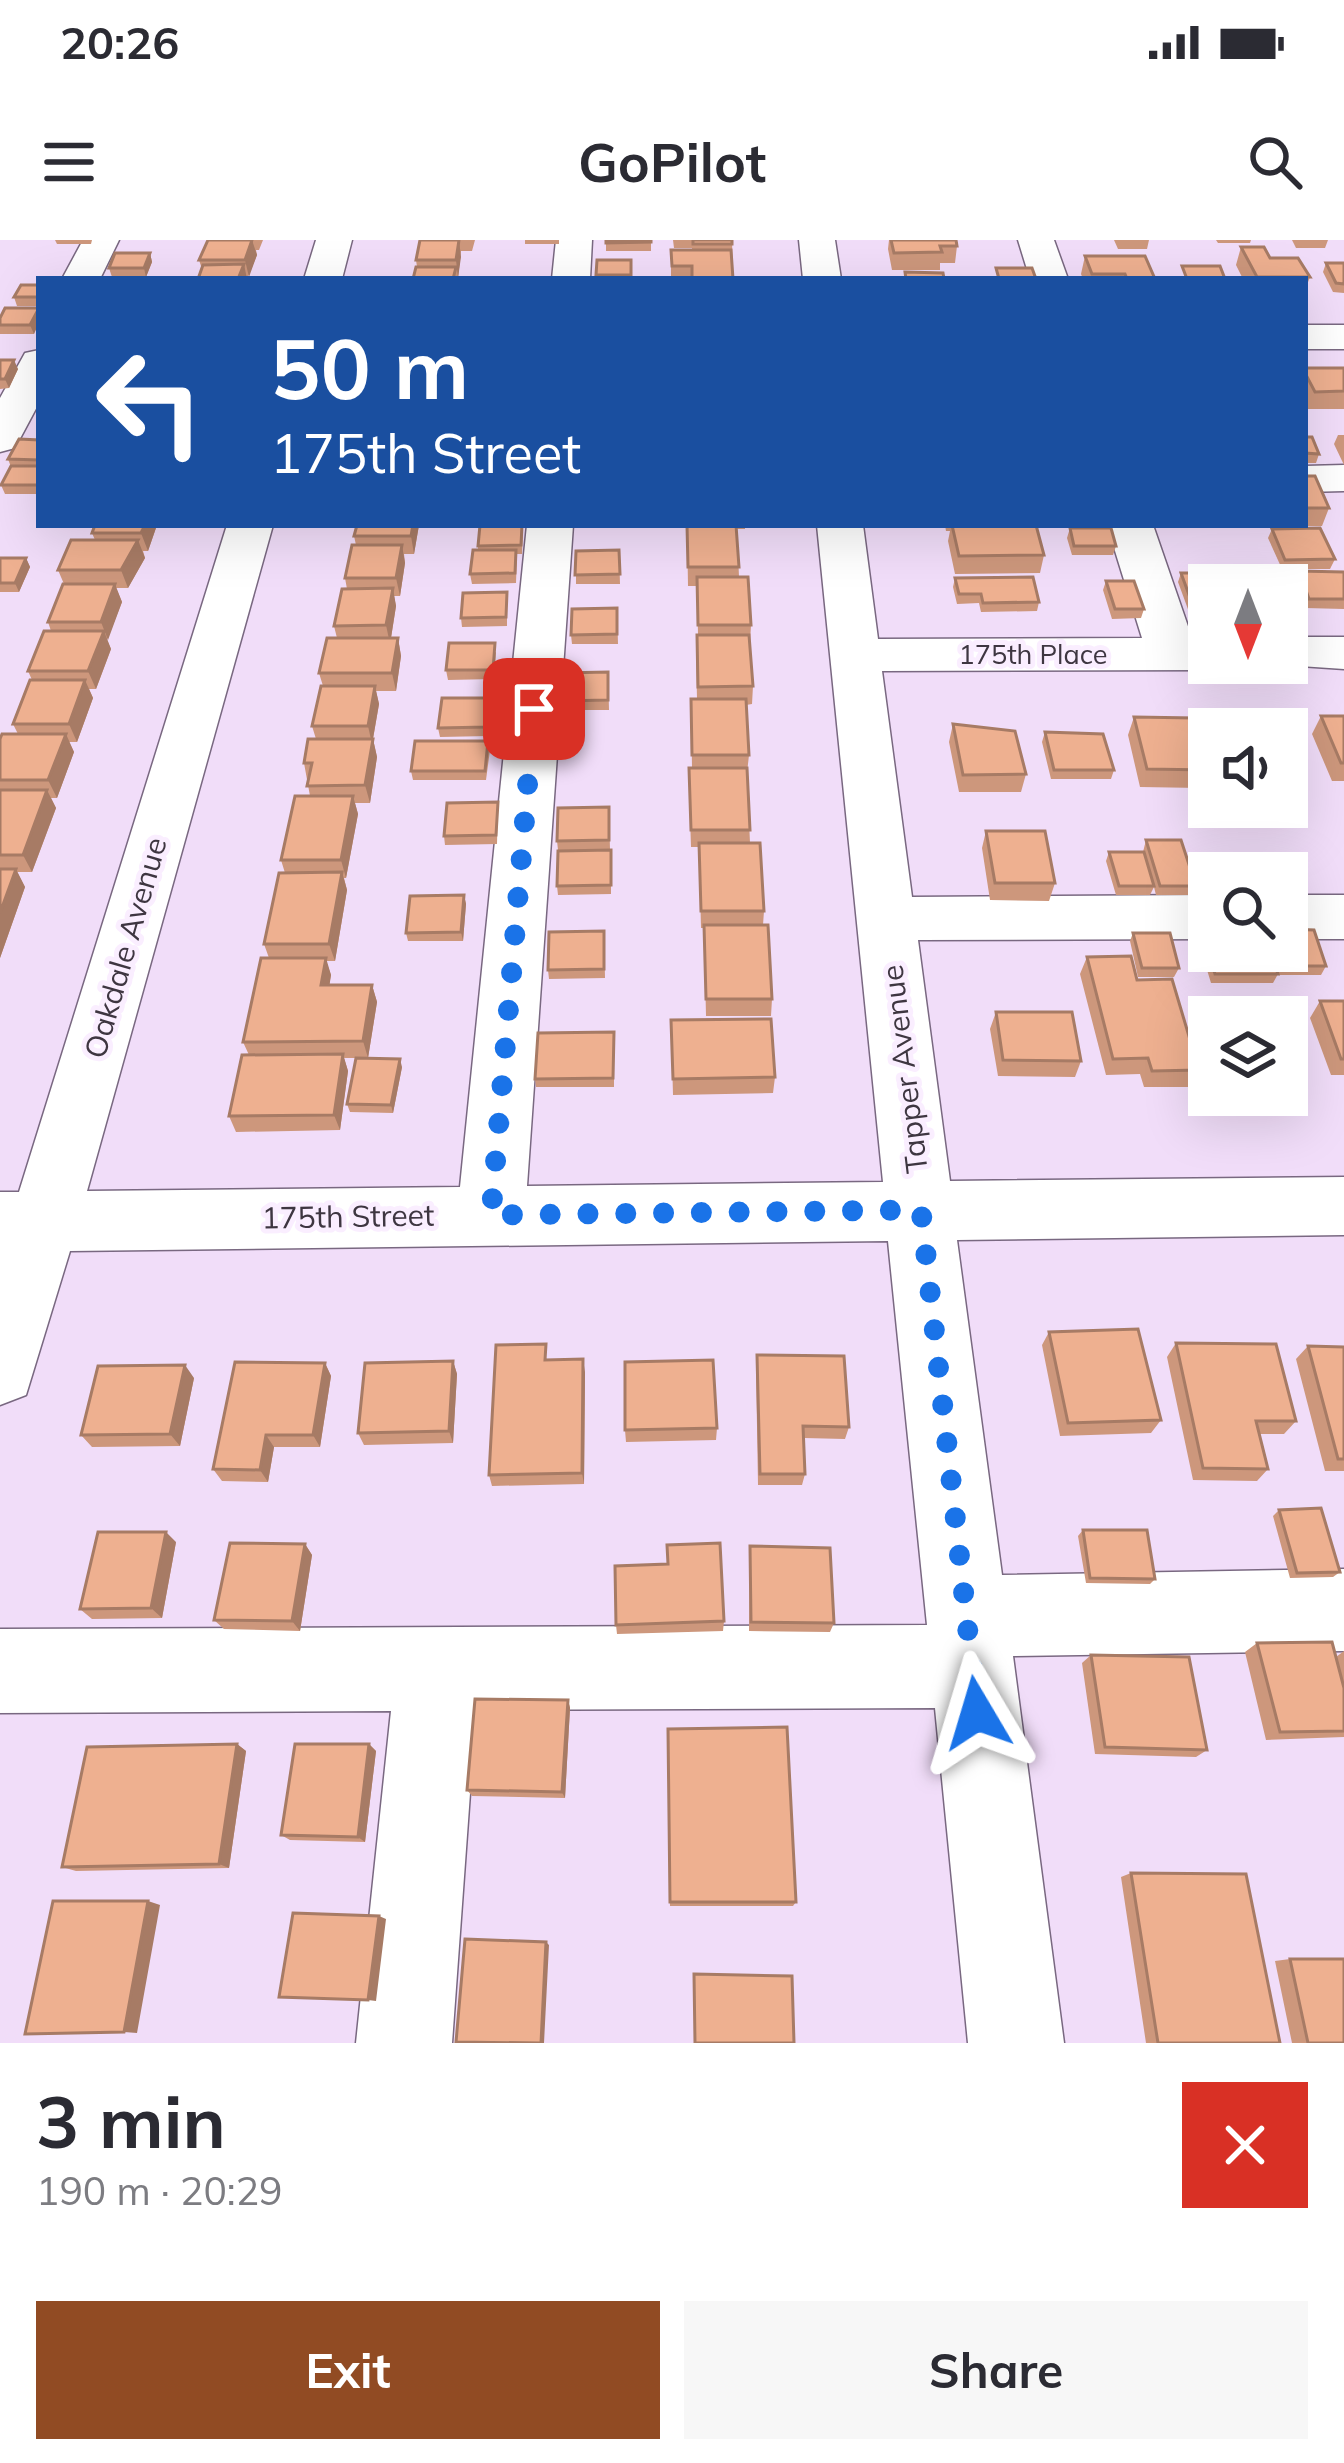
<!DOCTYPE html>
<meta charset="utf-8">
<style>
:root{--surface:#fff;--page:#f7f7f7;--text:#2b2b33;--muted:#7c7c81;--accent:#914b23}
body{margin:0;font-family:Mulish,sans-serif;background:var(--page);color:var(--text);height:100vh;display:flex;flex-direction:column;font-size:45px;white-space:nowrap}
*{box-sizing:border-box;margin:0}
p{font-size:39px;color:var(--muted)}
.icon{flex:none;width:66px;height:66px;fill:none;stroke:currentColor;stroke-width:2;stroke-linecap:round;stroke-linejoin:round}
.map{position:relative;height:1803px;overflow:hidden}
.drawer{display:flex;flex-direction:column;background:var(--surface);flex:1}
.drawer>*{flex:none}
.guide{position:absolute;left:36px;top:36px;width:1272px;height:252px;border-radius:0px;box-shadow:0 12px 48px #0002;background:#1a4fa0;color:#fff;overflow:hidden}
.needle{width:78px;rotate:180deg}
.fabs{position:absolute;left:1188px;top:324px;display:grid;gap:24px}
.fabs a{display:grid;place-items:center;width:120px;height:120px;border-radius:0px;background:var(--surface);box-shadow:0 12px 48px #0002;font-size:60px}
.pin{position:absolute;display:grid;place-items:center;width:102px;height:102px;color:#fff;margin:-51px;border-radius:24px;box-shadow:0 6px 18px #0006}
.me{position:absolute;width:132px;margin:-66px;rotate:353deg;stroke-linejoin:round;filter:drop-shadow(0 0 9px #0008)}
.turn{display:flex;align-items:center;gap:42px;height:252px;padding:0 36px;font-size:54px}
.turn .icon{width:156px;height:156px;stroke-width:2.5}
.turn b{display:block;font-size:84px;line-height:102px}
.round{display:grid;place-items:center;flex:none;width:126px;height:126px;border-radius:0px;background:var(--page)}
.overview{display:flex;align-items:center;justify-content:space-between;height:204px;padding:0 36px}
h1{font-size:72px;font-weight:700;line-height:90px}
.cta{display:flex;gap:24px;margin-top:auto;padding:24px 36px}
.cta a{flex:1;height:138px;border-radius:0px;background:var(--accent);color:#fff;font-size:48px;font-weight:700;line-height:138px;text-align:center}
.cta a+a{background:var(--page);color:var(--text)}
.status{display:flex;justify-content:space-between;align-items:center;height:84px;padding:0 60px;background:var(--surface);direction:ltr}
.status svg{height:33px;fill:currentColor}
header{display:flex;justify-content:space-between;align-items:center;height:156px;padding:0 36px;background:var(--surface);font-size:54px;font-weight:700}
.map>svg:first-child{display:block}
</style>
<div class="status"><b>20:26</b><svg viewBox="0 0 49 12"><path d="M0 12V9h3v3zM5 12V6h3v6zM10 12V3h3v9zM15 12V0h3v12zM26 1h20v11H26zM47 4h2v5h-2z"/></svg></div>
<header><svg class="icon" aria-label="menu" viewBox="0 0 24 24"><path d="M4 6h16M4 12h16M4 18h16"/></svg>GoPilot<svg class="icon" aria-label="search" viewBox="0 0 24 24"><circle cx="10" cy="10" r="6"/><path d="M15 15l6 6"/></svg></header>
<div class="map">
<svg width="1344" height="1803" viewBox="0 0 1344 1803">
<rect width="100%" height="100%" fill="#f1ddf9"/>
<g fill="none" stroke-linecap="round" stroke-linejoin="round">
<!-- minor casing -->
<g stroke="#796881" stroke-width="3">
<path id="minor" d="M83 0H119L100 39H62Z
M316 0H352L342 39H304Z
M556 0H592L590 39H552Z
M799 0H835L841 39H803Z
M1018 0H1054L1068 39H1030Z
M1305 85H1344V109H1305Z
M39 110V163L15 208 0 212V158L25 113Z
M1344 225V251L1305 252V226Z
M227 285H273L87 951 460 947 527 285H573L527 946 883 942 817 285H863L878 399 1142 398 1107 285H1153L1192 398H1209V423L1227 425 1209 430 882 431 912 657 1209 655V699L918 700 950 941 1344 937V995L957 1000 1002 1335 1344 1329V1411L1013 1416 1064 1803H968L935 1468 476 1470 452 1803H356L391 1471 0 1473V1389L927 1385 888 1001 70 1011 26 1155 0 1165V952H19Z
M1287 397H1344V429L1269 424 1287 423Z
M1287 655H1344V699H1287Z"/>
</g>
<!-- minor -->
<use href="#minor" fill="#fff" fill-rule="evenodd"/>
</g>
<!-- wall -->
<path fill="#cd977c" d="M55 0H92L91 4H57Z
M208 0H263L259 10H256L257 15 247 39H198L202 29 199 20Z
M420 0H475L472 11H461L458 38 417 27 416 20Z
M525 0H559V4H525Z
M606 0H651V11H606Z
M673 0H732L733 39H671V10H692V8H674Z
M889 0H956L957 6 955 23H940V30H892L888 9Z
M1114 0H1149L1147 9H1118Z
M1216 0H1251L1250 3H1218Z
M1292 0H1328L1325 8H1296Z
M1241 7 1310 37 1305 50V39H1243L1236 25Z
M150 13 152 22 146 37H112L109 28Z
M1085 16 1155 39H1083L1081 34Z
M597 20H631V39H597Z
M1326 23H1344V53L1333 52 1323 32Z
M39 45V66H17L14 57Z
M39 68 34 94H0V78Z
M0 120 18 129 9 148 0 149Z
M1305 128H1344V169H1308L1305 163Z
M1338 195H1344V225L1334 204Z
M1305 197 1319 214 1316 223H1305Z
M39 200V254H5L1 245 11 227 8 219Z
M1305 236 1329 268 1322 286H1266L1305 285Z
M157 285 148 311H143L145 318 128 348H116L122 362 107 400 111 409 96 449H89L93 458 77 502H69L74 512 57 558H51L56 568 32 632H17L25 647 0 718V499L18 494 13 484 32 440 28 431 51 391 48 382 64 344 58 330 95 300 92 293Z
M357 285H419L414 314H404L405 323 400 356H394L396 366 391 398H398L401 416 396 451H376L379 464 373 499 377 517 370 563H355L358 574 346 638H344L347 650 335 721H326L331 735 329 745H372L377 762 368 818H344L348 831 340 890 236 892 229 876 249 815 243 802 269 718 264 704 285 633 281 620 310 556 304 523 316 499 312 486 323 446 319 433 337 398 334 386 347 349 345 338 356 305 354 296Z
M687 285H745V289H737L739 337 751 385 750 403 753 446 752 464 746 465 749 515 747 533 750 603 764 671 763 685 772 759 771 776H706L704 688H701L699 607H691L689 546 692 528 691 459H697L696 413 698 395 697 346H688Z
M945 285H1036L1044 315 1040 333 955 334 948 301 950 291H946Z
M1070 288 1116 306 1113 315H1072L1067 298Z
M1272 289 1335 319 1330 329H1282L1268 298Z
M523 291 522 314H517L516 343 472 344 470 334 478 310V306Z
M619 310 620 344H576V311Z
M0 318H26L30 327 19 352H0Z
M1344 332V369L1305 368 1303 361 1301 365 1287 364V345H1251L1250 343 1254 334Z
M1181 333 1209 345V372H1189L1178 342Z
M955 338 1039 362 1037 371 981 372 979 363 957 364 953 347Z
M1106 341 1144 369 1141 378 1112 379 1103 350Z
M507 352V386L462 387 461 378Z
M617 368 618 404H572L571 395Z
M496 412 494 439 448 440 446 430Z
M608 432 609 470H561L560 461Z
M491 467 489 496 440 497 438 488Z
M1227 472 1292 474 1306 513 1297 531H1287V489H1221Z
M1321 476H1344V541H1332L1312 494Z
M1134 477 1209 530 1201 548 1140 547 1128 495Z
M953 484 1026 534 1021 552H959L949 502Z
M1045 492 1114 530 1111 539H1051L1042 502Z
M488 501 490 510 486 540H413L411 531Z
M498 562 497 604 445 605 444 596Z
M609 567 610 610H558L557 601Z
M986 591 1055 643 1049 661 990 660 982 608Z
M1146 600 1196 646 1192 655H1156L1154 647 1150 655H1116L1106 621 1109 612H1143Z
M611 610V654L558 655 557 646Z
M464 655 466 664 463 701H408L406 693Z
M1201 688 1278 734 1273 743H1211L1197 697Z
M604 691 605 738 549 739 548 730Z
M1133 693 1179 728 1174 737H1138L1130 701Z
M1272 711H1287L1326 726 1321 735H1279Z
M1087 717 1137 740 1199 830 1191 847H1144L1140 834 1106 835 1080 734Z
M1320 761H1344V835H1331L1310 778Z
M1287 764 1306 819 1296 835H1287V777H1209V795L1205 782 1214 766Z
M996 772 1081 821 1075 837 998 836 990 789Z
M671 780 775 837 773 853 673 855Z
M614 792V847H536L535 839Z
M402 827 393 873 350 872 347 864Z
M1049 1092 1161 1180 1151 1193 1060 1196 1042 1105Z
M1176 1103 1296 1181 1284 1194H1259L1268 1229 1257 1241 1193 1240 1167 1117Z
M1308 1106 1344 1107V1231H1325L1296 1119Z
M757 1115 849 1187 845 1199 804 1198 805 1234 802 1245H758L756 1128Z
M548 1120 585 1132 584 1244 492 1246 489 1235Z
M453 1121 457 1134 453 1203 364 1205 358 1193Z
M325 1123 331 1136 320 1207H274L268 1242 222 1241 213 1229Z
M194 1138 180 1206 92 1207 81 1195Z
M717 1188 716 1200 626 1202 625 1190Z
M1279 1270 1340 1332 1333 1337 1290 1338 1273 1276Z
M1083 1290 1155 1339 1150 1344 1086 1343 1078 1296Z
M176 1302 162 1378 92 1379 80 1369Z
M305 1304 312 1315 300 1391 224 1389 214 1380Z
M750 1306 834 1383 830 1392 749 1391Z
M724 1381 723 1391 617 1394 616 1385Z
M1257 1403 1336 1417 1344 1411V1497L1266 1500 1245 1412Z
M1091 1415 1207 1510 1196 1517 1095 1514 1082 1423Z
M568 1460 570 1468 565 1558 472 1556 467 1550Z
M668 1489 796 1662 793 1666H670Z
M237 1504 246 1511 229 1628 76 1631 62 1627Z
M369 1504 376 1511 365 1602 290 1600 281 1595Z
M1131 1633 1280 1803H1146L1121 1637Z
M1290 1719 1344 1803H1292L1275 1721Z"/>
<!-- shaded-wall -->
<path fill="#a77b65" d="M252 0 257 15 249 37 245 20Z
M459 0 461 17 458 38 456 20Z
M150 13 152 22 146 37 144 28Z
M244 24 247 39H238Z
M39 68V83L34 94 30 85Z
M14 120 18 129 9 148 5 139Z
M145 285H157L148 311 141 293Z
M413 285H419L414 314 411 296Z
M138 300 145 318 128 348 121 330Z
M402 305 405 323 400 356 396 338Z
M26 318 30 327 19 352 15 343Z
M115 344 122 362 108 400 101 382Z
M393 348 396 366 390 404 386 385Z
M104 391 111 409 96 449 88 431Z
M398 398 401 416 396 451 392 433Z
M85 440 93 458 77 502 69 484Z
M375 446 379 464 372 504 368 486Z
M66 494 74 512 57 558 48 540Z
M373 499 377 517 370 563 365 545Z
M47 550 56 568 32 632 23 615Z
M353 556 358 574 346 638 341 620Z
M16 629 25 647 0 718V673Z
M342 632 347 650 335 721 329 704Z
M464 655 466 664 463 701 461 692Z
M326 718 331 735 327 762 321 745Z
M372 745 377 762 368 818 363 801Z
M343 814 348 831 340 890 334 875Z
M400 819 402 827 393 873 391 865Z
M583 1119 585 1132 584 1244 582 1233Z
M453 1121 457 1134 453 1203 449 1191Z
M325 1123 331 1136 320 1207 313 1195Z
M185 1125 194 1138 180 1206 170 1194Z
M266 1195 274 1207 268 1242 260 1230Z
M166 1292 176 1302 162 1378 151 1368Z
M305 1304 312 1315 300 1391 292 1381Z
M568 1460 570 1468 565 1558 562 1552Z
M237 1504 246 1511 229 1628 219 1624Z
M369 1504 376 1511 365 1602 358 1597Z
M148 1661 160 1665 137 1793 124 1792Z
M379 1676 386 1679 376 1761 368 1760Z
M546 1702 549 1705 544 1803H541Z"/>
<!-- building -->
<path fill="#eeb090" stroke="#a77b65" stroke-width="3" d="M208 0H252L245 20H199Z
M420 0H459L456 20H416Z
M606 0H651V2L606 3Z
M693 0H732V4H693Z
M891 0H956L957 6H940L942 12 894 13Z
M1241 7H1264L1270 18H1298L1310 37H1257Z
M671 10H731L733 39H692V26H672Z
M115 13H150L144 28H109Z
M1085 16H1145L1155 39H1127L1125 34H1092Z
M597 20H631V35H596Z
M1326 23H1344V44L1336 43Z
M244 24 238 39H198L203 25Z
M1182 26H1220L1225 39H1187Z
M416 27H456L453 39H413Z
M996 28H1032L1036 39H999Z
M905 32 943 33 944 39H906Z
M21 45H39V57H14Z
M5 68H39L30 85H0V78Z
M0 120H14L5 139H0Z
M1305 128H1344V151L1315 152 1305 133Z
M1305 197H1312L1319 214 1305 213Z
M19 199 39 200V220L8 219Z
M11 226H39V245H1Z
M1305 236H1315L1329 268H1305Z
M95 285H145L141 293H92Z
M357 285H413L411 296H354Z
M480 285H522L521 305 478 306Z
M687 285H736L739 327H688Z
M952 285H1036L1044 315 959 316Z
M1070 288H1111L1116 306H1074Z
M1320 288 1335 319 1285 320 1272 289Z
M71 300H138L121 330H58Z
M352 305H402L396 338H345Z
M473 310H516L515 333 470 334Z
M619 310 620 334 575 335 576 311Z
M0 318H26L15 343H0Z
M1299 331 1344 332V359H1309L1302 339 1305 355H1287V345H1258L1254 334Z
M1181 333H1228L1232 345H1209V363H1192Z
M697 337H748L751 385H698Z
M1033 337 1039 362 983 363 981 354H959L955 338Z
M1106 341H1134L1144 369H1115Z
M63 344H115L101 382H48Z
M393 348 386 385 334 386 342 349Z
M507 352 506 377 461 378 463 353Z
M617 368V394L571 395 572 369Z
M44 391H104L88 431H28Z
M697 395H749L753 446 698 447Z
M327 398H398L392 433H319Z
M449 403H495L493 430H446Z
M608 432V460L560 461 561 433Z
M30 440H85L69 484H13Z
M321 446H375L368 486H312Z
M442 458H490L487 487 438 488Z
M691 459H746L749 515H692Z
M1227 472 1292 474 1306 513H1287V489H1233Z
M1321 476H1344V523H1341Z
M1134 477 1194 478 1209 530 1147 529Z
M953 484 1015 491 1026 534 963 535Z
M1045 492 1103 494 1114 530H1054Z
M2 494H66L48 540H0V499Z
M308 499H373L365 545 307 546 312 523H304Z
M415 501H488L485 531H411Z
M689 528H747L750 590H691Z
M0 550H47L23 615H0Z
M295 556H353L341 620H281Z
M498 562 496 595 444 596 447 563Z
M609 567V600L557 601 558 568Z
M986 591H1045L1055 643H995Z
M1146 600H1181L1196 646H1160Z
M699 603H760L764 671H701Z
M611 610V645L557 646 558 611Z
M1109 612H1144L1154 646H1119Z
M0 629H16L0 673Z
M342 632 329 704H264L279 633Z
M464 655 461 692 406 693 410 656Z
M704 685H768L772 759H706Z
M1201 688H1209V711H1270L1278 734H1215Z
M1287 689 1314 690 1326 726H1284L1279 711H1287Z
M604 691V729L548 730 549 692Z
M1133 693H1170L1179 728H1142Z
M1131 716 1137 740 1172 739 1199 830 1152 831 1148 818 1113 819 1087 717Z
M261 718H326L321 745H372L363 801 243 802Z
M1320 761H1344V819H1341Z
M1287 764 1306 819H1287V777H1217L1214 766Z
M996 772H1072L1081 821 1003 820Z
M771 779 775 837 673 839 671 780Z
M614 792 613 838 535 839 538 793Z
M343 814 334 875 229 876 242 815Z
M356 818 400 819 391 865 347 864Z
M1138 1089 1161 1180 1068 1183 1049 1092Z
M1176 1103 1276 1104 1296 1181H1256L1268 1229 1203 1228Z
M546 1104 545 1120 583 1119 582 1233 489 1235 496 1105Z
M1308 1106 1344 1107V1219H1338Z
M757 1115 844 1116 849 1187 803 1186 805 1234H760Z
M713 1120 717 1188 625 1190V1122Z
M453 1121 449 1191 358 1193 365 1123Z
M235 1122 325 1123 313 1195H266L260 1230 213 1229Z
M185 1125 170 1194 81 1195 98 1126Z
M1321 1268 1340 1332 1297 1333 1279 1270Z
M1083 1290H1147L1155 1339 1090 1338Z
M98 1292H166L151 1368 80 1369Z
M230 1303 305 1304 292 1381 214 1380Z
M720 1303 724 1381 616 1385 615 1326 668 1324 667 1305Z
M750 1306 830 1308 834 1383 751 1382Z
M1332 1402 1344 1448V1491L1280 1492 1257 1403Z
M1091 1415 1189 1417 1207 1510 1105 1507Z
M475 1459 568 1460 562 1552 467 1550Z
M787 1487 796 1662H670L668 1489Z
M237 1504 219 1624 62 1627 87 1507Z
M295 1504H369L358 1597 281 1595Z
M1131 1633 1246 1634 1280 1803H1158Z
M53 1661H148L124 1792 25 1794Z
M293 1673 379 1676 368 1760 279 1757Z
M465 1699 546 1702 541 1803 456 1802Z
M1290 1719H1344V1803H1308Z
M694 1734 792 1736 794 1803H695Z"/>
<g fill="none" stroke-linecap="round" stroke-linejoin="round">
<!-- route -->
<path stroke="#1a73e8" stroke-width="21" stroke-dasharray="0 37.8" d="M534 469 491 975 921 970 977 1473"/>
</g>
<g text-anchor="middle" stroke-width="10" stroke-linejoin="round" paint-order="stroke">
<!-- far-street labels -->
<g font-size="27" fill="#3e3641" stroke="#faeeff">
<text x="1033" y="424">175th Place</text>
</g>
<!-- street labels -->
<g font-size="30" fill="#3e3641" stroke="#faeeff">
<text transform="translate(126 708) rotate(-74)" y="10">Oakdale Avenue</text>
<text transform="translate(905 829) rotate(-97)" y="10">Tapper Avenue</text>
<text transform="translate(348 977) rotate(-1)" y="10">175th Street</text>
</g>
</g>
</svg>
<div class="fabs">
<a><svg class="needle" viewBox="-14 -14 28 28"><path d="M0-13l5 13h-10z" fill="#e53935"/><path d="M0 13l5-13h-10z" fill="#7c7c81"/></svg></a>
<a><svg class="icon" aria-label="sound" viewBox="0 0 24 24"><path d="M4 9h4l5-4v14l-5-4H4zM17 9q2 3 0 6"/></svg></a>
<a><svg class="icon" aria-label="search" viewBox="0 0 24 24"><circle cx="10" cy="10" r="6"/><path d="M15 15l6 6"/></svg></a>
<a><svg class="icon" aria-label="layers" viewBox="0 0 24 24"><path d="M12 4l9 5-9 5-9-5zM3 14l9 5 9-5"/></svg></a>
</div>
<div class="pin" style="left:534px;top:469px;background:#d93025"><svg class="icon" aria-label="arrive" viewBox="0 0 24 24"><path d="M6 21V4h12l-3 4 3 4H6"/></svg></div>
<svg class="me" style="left:977px;top:1473px" viewBox="-20 -20 40 40"><path d="M0-17L14 15 0 8-14 15z" fill="#1a73e8" stroke="#fff" stroke-width="4"/></svg>
<div class="guide">
<div class="turn"><svg class="icon" aria-label="left" viewBox="0 0 24 24"><path d="M17 20v-9H6M10 6l-5 5 5 5"/></svg><div><b>50 m</b>175th Street</div></div>
</div>
</div>
<section class="drawer">
<div class="overview"><div><h1>3 min</h1><p>190 m · 20:29</p></div><a class="round" style="background:#d93025;color:#fff"><svg class="icon" aria-label="close" viewBox="0 0 24 24"><path d="M6 6l12 12M18 6L6 18"/></svg></a></div>
<div class="cta"><a>Exit</a><a>Share</a></div>
</section>
